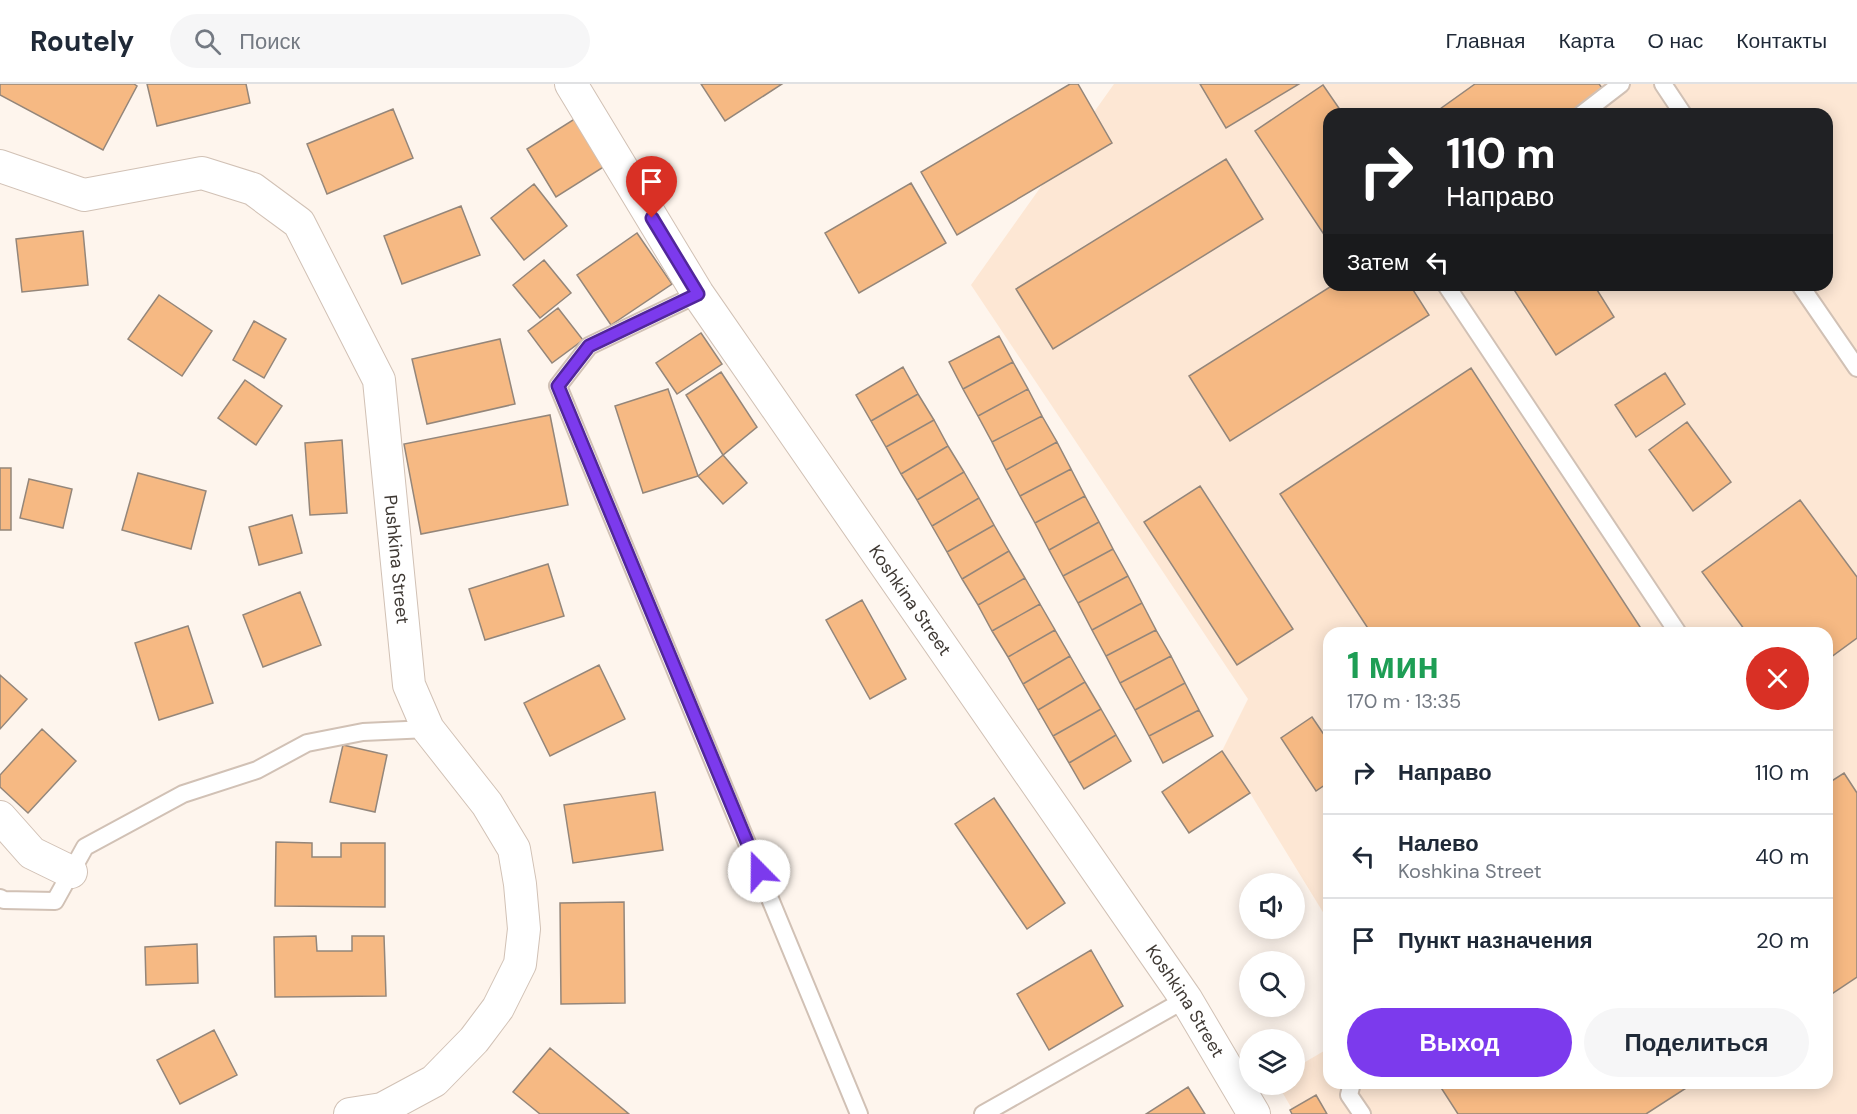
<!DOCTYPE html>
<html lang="ru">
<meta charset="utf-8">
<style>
:root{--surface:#fff;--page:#f6f6f7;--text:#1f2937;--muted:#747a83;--line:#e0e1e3;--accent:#7c3aed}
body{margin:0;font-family:"DM Sans",sans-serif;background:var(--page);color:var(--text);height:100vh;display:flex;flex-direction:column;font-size:22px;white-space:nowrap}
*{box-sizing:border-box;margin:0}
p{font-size:20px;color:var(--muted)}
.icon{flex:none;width:33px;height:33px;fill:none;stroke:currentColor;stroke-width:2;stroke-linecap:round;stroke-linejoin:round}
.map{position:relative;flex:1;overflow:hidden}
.panel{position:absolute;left:1323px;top:543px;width:510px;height:462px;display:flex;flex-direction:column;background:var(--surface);border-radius:18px;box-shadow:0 3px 15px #0003}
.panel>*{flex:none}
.top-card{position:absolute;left:1323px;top:24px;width:510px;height:183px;border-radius:18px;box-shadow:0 3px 15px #0003;background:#202124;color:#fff;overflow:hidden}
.tools{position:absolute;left:1239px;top:789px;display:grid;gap:12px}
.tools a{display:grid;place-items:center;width:66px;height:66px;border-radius:50%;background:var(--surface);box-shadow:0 3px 15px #0003;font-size:30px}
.pin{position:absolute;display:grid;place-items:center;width:51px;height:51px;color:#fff;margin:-62px -26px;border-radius:50% 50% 50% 0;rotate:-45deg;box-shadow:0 0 6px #0007}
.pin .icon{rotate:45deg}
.me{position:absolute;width:66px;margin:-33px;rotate:338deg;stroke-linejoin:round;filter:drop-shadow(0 0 4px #0008)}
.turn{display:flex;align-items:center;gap:21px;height:126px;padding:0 24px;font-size:27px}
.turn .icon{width:78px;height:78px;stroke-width:2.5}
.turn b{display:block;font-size:42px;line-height:51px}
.then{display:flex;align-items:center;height:57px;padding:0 24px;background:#0003;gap:12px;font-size:22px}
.round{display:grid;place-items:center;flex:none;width:63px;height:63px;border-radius:32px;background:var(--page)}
.overview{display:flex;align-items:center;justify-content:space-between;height:102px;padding:0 24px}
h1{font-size:36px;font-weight:700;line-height:45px;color:#1e9e55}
.action{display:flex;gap:12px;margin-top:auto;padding:12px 24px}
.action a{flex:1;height:69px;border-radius:36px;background:var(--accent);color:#fff;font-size:24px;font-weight:700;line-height:69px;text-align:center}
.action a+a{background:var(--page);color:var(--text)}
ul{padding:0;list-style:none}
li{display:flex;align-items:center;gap:18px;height:84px;padding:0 24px;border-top:2px solid var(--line)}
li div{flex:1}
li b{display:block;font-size:22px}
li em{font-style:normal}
header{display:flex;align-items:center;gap:36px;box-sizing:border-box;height:84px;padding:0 30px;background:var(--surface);border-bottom:2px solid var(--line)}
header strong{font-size:28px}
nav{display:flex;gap:33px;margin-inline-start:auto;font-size:21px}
.search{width:420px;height:54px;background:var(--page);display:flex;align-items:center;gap:15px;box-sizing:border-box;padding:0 21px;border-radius:33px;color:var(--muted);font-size:22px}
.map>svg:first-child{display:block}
</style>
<header>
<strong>Routely</strong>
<div class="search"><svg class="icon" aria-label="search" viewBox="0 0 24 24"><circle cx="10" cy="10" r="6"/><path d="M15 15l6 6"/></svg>Поиск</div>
<nav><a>Главная</a><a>Карта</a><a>О нас</a><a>Контакты</a></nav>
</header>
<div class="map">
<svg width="1857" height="1030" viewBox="0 0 1857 1030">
<rect width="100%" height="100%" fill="#fef5ed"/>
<!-- built -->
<path fill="#fde7d4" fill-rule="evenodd" d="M1114 0H1857V1030H1295L1278 1001 1294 1000 1295 984 1329 964V999H1827V549H1329V838L1250 709 1222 667 1248 615 971 201ZM1329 30H1827V201H1329Z"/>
<!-- building -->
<path fill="#f6b983" stroke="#94867a" stroke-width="1.5" d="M0 0H134L137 2 103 66 0 11Z
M147 0H246L250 19 157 42Z
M701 0H782L725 37Z
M1070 0H1078L1112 59 957 151 921 88Z
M1200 0H1299L1226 44Z
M1475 0H1599L1603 5 1568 30H1433Z
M1323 1 1343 30H1329V158L1255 47Z
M393 25 413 74 327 110 307 60Z
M584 29 613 77 556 113 527 65Z
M1226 75 1263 135 1053 265 1016 205Z
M911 99 946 159 859 209 825 149Z
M534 100 567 142 524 176 491 134Z
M461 122 480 171 402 200 384 152Z
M83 147 88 201 22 208 16 155Z
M637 149 672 200 611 241 577 191Z
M544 176 571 209 540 234 513 201Z
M1333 201H1410L1429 231 1230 357 1189 292Z
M1511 201H1594L1614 233 1556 271Z
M159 211 212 247 182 292 128 255Z
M558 224 583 256 552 279 528 247Z
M254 237 286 255 264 294 233 276Z
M701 249 722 280 677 310 656 279Z
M999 252 1013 278 963 305 949 278Z
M500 255 515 320 427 340 412 275Z
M1013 278 1028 305 978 332 963 305Z
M903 283 918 310 871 337 856 311Z
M1471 284 1644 549H1371L1280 410Z
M721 288 757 343 723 371 686 311Z
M1665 289 1685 320 1636 353 1615 321Z
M245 296 282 322 256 361 218 334Z
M668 305 698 392 643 409 615 322Z
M1028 305 1042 332 992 358 978 332Z
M918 310 934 336 886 363 871 337Z
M550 331 568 421 421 450 404 360Z
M1042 332 1057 358 1006 386 992 358Z
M934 336 948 362 901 390 886 363Z
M1687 338 1731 398 1693 427 1649 366Z
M342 356 347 429 310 431 305 359Z
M1057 358 1071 385 1020 412 1006 386Z
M948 362 964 388 917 416 901 390Z
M723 371 747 399 723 420 698 392Z
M0 384H11V446H0Z
M1071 385 1085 412 1035 439 1020 412Z
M964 388 979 414 932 442 917 416Z
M138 389 206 407 191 465 122 446Z
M29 395 72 405 63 444 20 434Z
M1200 402 1293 545 1237 581 1144 438Z
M1085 412 1099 438 1049 466 1035 439Z
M979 414 994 441 947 468 932 442Z
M1800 416 1857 493V554L1827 576V549H1747L1702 488Z
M292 431 302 469 259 481 249 443Z
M1099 438 1113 465 1063 492 1049 466Z
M994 441 1009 467 962 495 947 468Z
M1113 465 1128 492 1078 519 1063 492Z
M1009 467 1025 494 978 521 962 495Z
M548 480 564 532 485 556 469 505Z
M1128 492 1142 519 1092 546 1078 519Z
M1025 494 1040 520 992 547 978 521Z
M300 508 321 561 263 583 243 531Z
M862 516 906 595 870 615 826 536Z
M1142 519 1156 546 1106 572 1092 546Z
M1040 520 1055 546 1008 573 992 547Z
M188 542 213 619 159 636 135 559Z
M1055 546 1070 572 1023 600 1008 573Z
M1156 546 1171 572 1120 599 1106 572Z
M1070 572 1085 598 1038 626 1023 600Z
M1171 572 1185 599 1135 626 1120 599Z
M599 581 625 635 550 672 524 619Z
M0 591 27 615 0 645Z
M1085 598 1101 625 1053 652 1038 626Z
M1185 599 1199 626 1149 652 1135 626Z
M1101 625 1116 651 1069 679 1053 652Z
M1199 626 1213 652 1163 679 1149 652Z
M1312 633 1329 658V698L1316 707 1281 654Z
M42 645 76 677 28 729 0 703V691Z
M1116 651 1131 677 1084 705 1069 679Z
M343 661 387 671 375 728 330 718Z
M1222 667 1250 709 1189 749 1162 708Z
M1844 689 1857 709V893L1827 913V700Z
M655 708 663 766 573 779 564 721Z
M994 714 1065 819 1027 845 955 740Z
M276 758 312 759V773H341V759H385V823L275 822Z
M624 818 625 919 561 920 560 819Z
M316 852 317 867H352V852H384L386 912 275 913 274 853Z
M197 860 198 899 146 901 145 863Z
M1091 866 1123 922 1049 966 1017 910Z
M214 946 237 991 180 1020 157 976Z
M550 964 629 1030H540L513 1008Z
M1438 999H1694L1646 1030H1458Z
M1188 1003 1205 1030H1146Z
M1316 1011 1327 1030H1292L1290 1026Z"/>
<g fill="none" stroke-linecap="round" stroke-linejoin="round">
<!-- lane casing -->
<g stroke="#d1c1b5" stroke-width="20">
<path id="lane" d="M1663 0 1683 30
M1582 30 1621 0
M1446 201 1678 549
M1800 201 1857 284
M698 210 589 262 558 302 859 1030
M0 814 4 816 55 817 85 763 183 710 257 686 307 659 363 648 428 645
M1352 999 1349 1011 1362 1030
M983 1030 1186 915"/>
</g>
<!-- street casing -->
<g stroke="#d1c1b5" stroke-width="34">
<g id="street">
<path id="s1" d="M571 0 698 210 1186 915 1254 1030"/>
<path id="s2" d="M0 82 84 111 202 89 253 105 299 139 379 296 409 601 428 645 487 720 514 765 520 800 524 845 520 880 498 924 474 956 434 997 382 1025 350 1030"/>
<path d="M0 733 32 769 71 788"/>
</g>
</g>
<!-- lane -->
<use href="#lane" stroke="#fff" stroke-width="16"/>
<!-- street -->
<use href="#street" stroke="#fff" stroke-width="32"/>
</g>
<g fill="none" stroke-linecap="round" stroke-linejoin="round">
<!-- route casing -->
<g stroke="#51269a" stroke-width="15">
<path id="route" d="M652 134 698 210 589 262 558 302 759 787"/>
</g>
<!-- route -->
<use href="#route" stroke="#7c3aed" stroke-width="10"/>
</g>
<g text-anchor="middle" stroke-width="4.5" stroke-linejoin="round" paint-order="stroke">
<!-- street labels -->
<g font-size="18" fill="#3f3934" stroke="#fef5ed">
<text dy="6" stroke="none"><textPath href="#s2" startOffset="676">Pushkina Street</textPath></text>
<text dy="6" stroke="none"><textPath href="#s1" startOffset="618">Koshkina Street</textPath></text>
<text dy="6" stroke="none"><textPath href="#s1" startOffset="1104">Koshkina Street</textPath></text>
</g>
</g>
</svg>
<div class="tools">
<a><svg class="icon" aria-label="sound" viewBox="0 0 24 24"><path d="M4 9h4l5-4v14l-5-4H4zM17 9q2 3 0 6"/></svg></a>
<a><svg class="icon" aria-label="search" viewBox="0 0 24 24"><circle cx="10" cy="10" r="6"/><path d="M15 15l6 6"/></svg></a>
<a><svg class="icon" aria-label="layers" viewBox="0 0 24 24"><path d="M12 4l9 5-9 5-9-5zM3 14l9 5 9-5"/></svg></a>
</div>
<div class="pin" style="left:652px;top:134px;background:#d93025"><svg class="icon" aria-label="arrive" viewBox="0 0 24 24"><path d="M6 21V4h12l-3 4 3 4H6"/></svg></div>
<svg class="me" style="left:759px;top:787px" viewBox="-20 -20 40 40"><circle r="19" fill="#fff"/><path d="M0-13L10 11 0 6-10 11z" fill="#7c3aed"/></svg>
<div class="top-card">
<div class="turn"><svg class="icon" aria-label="right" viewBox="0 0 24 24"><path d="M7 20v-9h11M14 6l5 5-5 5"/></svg><div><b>110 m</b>Направо</div></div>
<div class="then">Затем<svg class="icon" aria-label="left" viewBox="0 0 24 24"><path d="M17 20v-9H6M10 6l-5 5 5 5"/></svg></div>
</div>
<section class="panel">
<div class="overview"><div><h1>1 мин</h1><p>170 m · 13:35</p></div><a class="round" style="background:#d93025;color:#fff"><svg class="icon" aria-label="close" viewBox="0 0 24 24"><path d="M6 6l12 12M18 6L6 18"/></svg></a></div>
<ul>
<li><svg class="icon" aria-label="right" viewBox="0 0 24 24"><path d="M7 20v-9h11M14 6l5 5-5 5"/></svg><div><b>Направо</b></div><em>110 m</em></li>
<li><svg class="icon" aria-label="left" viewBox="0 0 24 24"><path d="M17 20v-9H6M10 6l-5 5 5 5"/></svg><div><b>Налево</b><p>Koshkina Street</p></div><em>40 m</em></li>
<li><svg class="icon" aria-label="arrive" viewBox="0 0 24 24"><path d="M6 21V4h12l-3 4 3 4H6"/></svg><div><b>Пункт назначения</b></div><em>20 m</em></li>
</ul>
<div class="action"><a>Выход</a><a>Поделиться</a></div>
</section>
</div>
